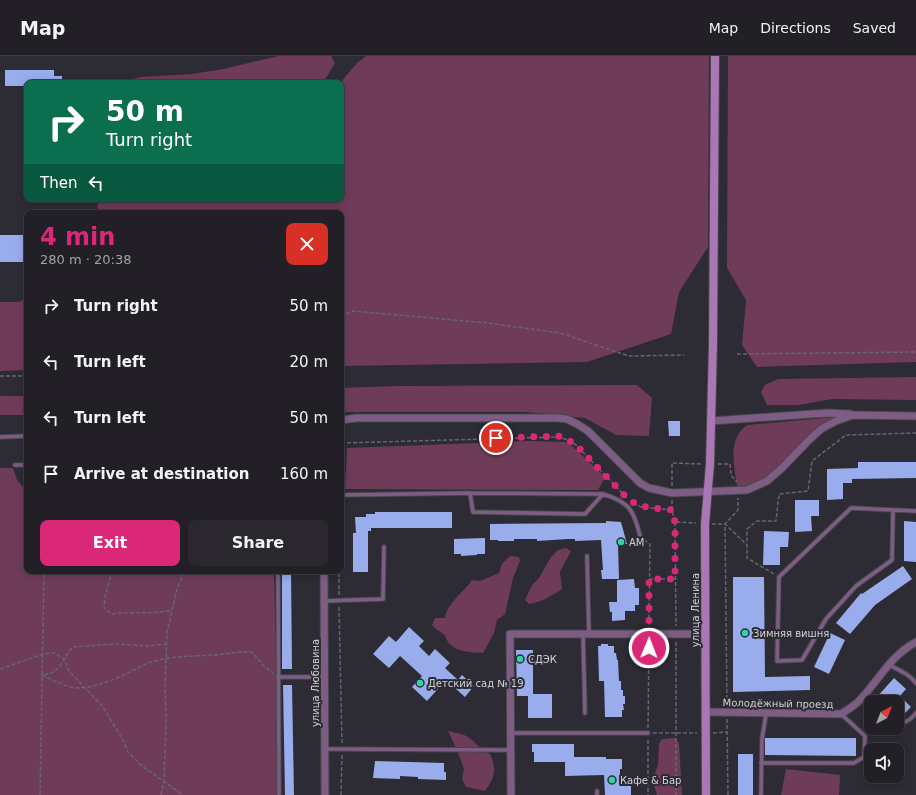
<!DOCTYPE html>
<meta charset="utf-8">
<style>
:root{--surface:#222026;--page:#2a282e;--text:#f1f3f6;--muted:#a2a3a7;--line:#3f3e43;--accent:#db2777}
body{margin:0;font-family:"DejaVu Sans",sans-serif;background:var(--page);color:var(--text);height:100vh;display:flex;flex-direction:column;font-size:15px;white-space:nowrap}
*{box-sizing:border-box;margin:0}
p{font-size:13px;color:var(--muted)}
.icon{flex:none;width:22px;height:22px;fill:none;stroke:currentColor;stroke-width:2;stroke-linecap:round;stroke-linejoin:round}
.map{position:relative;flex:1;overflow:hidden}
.side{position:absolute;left:24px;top:154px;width:320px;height:364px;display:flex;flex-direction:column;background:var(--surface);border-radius:8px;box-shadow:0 2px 10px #0003,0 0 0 1px var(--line)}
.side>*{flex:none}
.banner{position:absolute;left:24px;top:24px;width:320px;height:122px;border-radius:8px;box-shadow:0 2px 10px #0003,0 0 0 1px var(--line);background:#0b6e4f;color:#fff;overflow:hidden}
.needle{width:26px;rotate:42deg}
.controls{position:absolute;left:864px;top:639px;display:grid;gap:8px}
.controls a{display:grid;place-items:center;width:40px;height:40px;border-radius:8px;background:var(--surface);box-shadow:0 2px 10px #0003,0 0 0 1px var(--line);font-size:20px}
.pin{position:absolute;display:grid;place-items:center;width:34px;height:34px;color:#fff;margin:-17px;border:2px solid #fff;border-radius:50%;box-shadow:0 1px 4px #0007}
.me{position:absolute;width:44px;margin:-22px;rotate:1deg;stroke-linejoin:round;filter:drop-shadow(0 0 3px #0008)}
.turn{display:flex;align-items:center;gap:14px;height:84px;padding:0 16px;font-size:18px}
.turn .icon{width:52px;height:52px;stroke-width:2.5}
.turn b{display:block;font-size:28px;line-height:34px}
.then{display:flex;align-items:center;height:38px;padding:0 16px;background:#0003;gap:8px;font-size:15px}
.round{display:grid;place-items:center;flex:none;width:42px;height:42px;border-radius:8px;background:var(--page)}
.head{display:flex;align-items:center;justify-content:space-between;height:68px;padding:0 16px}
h1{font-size:24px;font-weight:700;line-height:30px;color:var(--accent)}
.action{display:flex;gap:8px;margin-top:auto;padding:8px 16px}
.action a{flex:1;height:46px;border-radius:8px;background:var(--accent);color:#fff;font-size:16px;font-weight:700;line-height:46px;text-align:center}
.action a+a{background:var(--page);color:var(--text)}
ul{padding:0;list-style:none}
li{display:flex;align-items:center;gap:12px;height:56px;padding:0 16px}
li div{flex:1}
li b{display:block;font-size:15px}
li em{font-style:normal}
header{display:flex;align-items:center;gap:24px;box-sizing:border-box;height:56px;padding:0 20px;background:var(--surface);border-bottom:1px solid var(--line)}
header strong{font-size:19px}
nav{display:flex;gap:22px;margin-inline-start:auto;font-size:14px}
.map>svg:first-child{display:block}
</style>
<header>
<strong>Map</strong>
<nav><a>Map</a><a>Directions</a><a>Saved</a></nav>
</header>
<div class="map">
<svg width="916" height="739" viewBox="0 0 916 739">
<rect width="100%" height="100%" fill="#2d2b33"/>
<!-- green -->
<path fill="#6e3c59" d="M279 0H331L335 7 323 27H116L141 21 192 18 223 13Z
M366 0H709L708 191 679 236 671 278 587 306 341 310V157H97L98 145 121 143H341L340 27 357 7Z
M728 0H916V306L757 311 742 289 746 244 727 212Z
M27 241V314L0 315V246H19Z
M916 321V344L832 343 799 349H767L761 336 765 329 778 323Z
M637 329 652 342 649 380 616 379 585 362 526 356H341V332L398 330Z
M0 340H27V359H0Z
M835 361 836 365 821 373 767 425 738 435C735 413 726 384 747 369Z
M530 385 565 386 573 391 605 421 598 434 345 433 347 392Z
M0 412H13L17 424 27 435V515H274L279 739H0Z
M566 492 571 495 560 516 562 533C554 539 539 547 529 548L525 544 532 529 539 522 551 501 558 494Z
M510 500 519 501 520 505 513 522 505 558 497 564 494 577 483 597C468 596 449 596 445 579L437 574 432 569 435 562H445C447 547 464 536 472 524L480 525 499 517 502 508Z
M448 675C457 677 466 678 472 684 480 691 480 693 490 698 497 714 495 721 485 735L466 731 462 723 464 713 458 696Z
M675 682 679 687 682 739H657L654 729 655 717 658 708 659 688 662 683Z
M786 713 840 719 839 739H781Z"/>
<!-- building -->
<path fill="#99acec" d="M5 14H54V20H62V27H27V30H5Z
M0 179H27V206H0Z
M668 365H680V380H669Z
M858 406H916V422L852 423V427H843V443L827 444V413L858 412Z
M795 444H819V460H811L812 475 795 476Z
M375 456H452V472H371V475H368V516H353V477H356L355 461H366V458H375Z
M606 465 621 466 627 488H618L619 523H602L601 514H603L601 484 575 485V483H568L537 485V483H514V485H498V484H490V468L606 467Z
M904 465 916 466V506L904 505Z
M764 475 789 476 788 491H780V509H763Z
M485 482V498H477V499L461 500V498H454V483Z
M903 510 912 523 875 549 850 578 836 567 861 537 862 538Z
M282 515H291L292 613H282Z
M733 521H764L765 621 810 620V634L733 636Z
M634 523 635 532H639V549H635V555H625V564L612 565V556H610L609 546H617V524Z
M409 571 424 585 419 590 429 600 435 593 450 607 445 612 458 624 462 619 474 630 465 641 446 624 427 645 412 631 422 620 400 600 389 612 373 598 389 580 396 586Z
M830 577 845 584 829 618 814 611Z
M601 588H608V590H614V597H616L617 604H618L619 625H621V634H623V640H625V648H623L624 654H622V661H605L604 625H599L598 590H601Z
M516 594H533V638H552V662H528V640H517Z
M894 622 906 633 900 640 911 651 897 665V646H882L877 641Z
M283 629H292L294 739H285Z
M765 682H856V700L765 699Z
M532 688H574V701H606V703H622V713H620V730H631V739H605L604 719 565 720V706H534V696H532Z
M738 698H753V739H738Z
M375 705 444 707V716H446V724L418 723V721L400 720V723L373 722Z"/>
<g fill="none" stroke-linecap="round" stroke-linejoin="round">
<!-- service casing -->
<g stroke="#47464d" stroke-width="5.5">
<path id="service" d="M0 381 27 380
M15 409H27
M470 437 603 438C629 446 634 454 640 480
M341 439 470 437 473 456 585 458 603 438
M893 455 892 504 856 530 826 563 802 604 777 605 779 521 851 452 916 455
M587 500 589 578
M278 515 279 739
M324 545 383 543 384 491
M583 578 585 657
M889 609C899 614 909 618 916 627
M278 621H325
M865 639 871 655
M897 669C905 667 911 664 916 657
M511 677H648
M325 693 510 694
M761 707H854L864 701 865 680 841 658
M597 739V735
M761 739 762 683 766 658"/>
</g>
<!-- minor casing -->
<g stroke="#47464d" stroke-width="9">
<path id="minor" d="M341 364 356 362H557L567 363 577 368 588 375 640 427 649 432 672 437 747 434 767 425 782 412 808 385 821 373 836 365 853 359 916 360
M711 365 827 357 850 358
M324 515 325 739
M706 656 841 658C847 654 854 650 859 645 879 624 890 600 916 586
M511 739 510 578H706"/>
</g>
<!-- secondary casing -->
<g stroke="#47464d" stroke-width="10">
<path id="secondary" d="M706 739 705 468 710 408 713 287 715 0"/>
</g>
<!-- path -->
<path stroke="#68666d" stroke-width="1.5" stroke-dasharray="4 2" stroke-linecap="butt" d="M341 261 353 255 488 267 560 277 629 300 684 299
M737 298 916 296
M0 320H27
M341 387 558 381 568 384 576 389 627 442
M718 408H730L731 419 737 426
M672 430V407L702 408
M633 447 641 451 672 454 675 466 696 467
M672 454V443
M675 466 676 570
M712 468H725L747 489
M644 484 650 488 649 570
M112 515 105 542 104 552 111 558C131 555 152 559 172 554
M774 518 747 502V473L757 465H776L779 438 808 435 812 405 846 379 916 377
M649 523H675
M339 539V515
M339 551 342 687
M676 586V739
M167 588 149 590 115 588 73 591C60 604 63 617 42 619 53 624 65 631 77 632 96 632 115 623 132 615 139 612 145 608 151 606 172 600 194 600 215 599 229 598 238 595 252 596L264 610 273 617
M0 613 43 598 55 597 64 603 69 615 103 651 123 684 128 696 142 710 183 739
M727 649 725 468 738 454V442
M727 663 728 739
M648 672 649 586
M653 677H697
M713 677 727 676
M648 684V739
M40 739 44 515
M161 739 164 725 166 665 165 628 167 576 177 533 185 515
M341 739 342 699"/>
<!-- service -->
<use href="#service" stroke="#7d5d83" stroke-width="3.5"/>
<!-- minor -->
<use href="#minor" stroke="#7d5d83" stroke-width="7"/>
<!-- secondary -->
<use href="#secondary" stroke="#aa77b4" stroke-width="8"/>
</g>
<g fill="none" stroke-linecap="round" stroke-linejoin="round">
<!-- route -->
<path stroke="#db2777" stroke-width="7" stroke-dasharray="0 12.6" d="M496 382 558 380 568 384 576 389 628 443C641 453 656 452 672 454L675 466V523H649V592"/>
</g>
<!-- markers -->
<g fill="#2ad5ac" stroke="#2d2b33" stroke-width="1.5">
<circle cx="621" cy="486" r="4"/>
<circle cx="745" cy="577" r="4"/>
<circle cx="520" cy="603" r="4"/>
<circle cx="420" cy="627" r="4"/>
<circle cx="612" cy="724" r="4"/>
</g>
<g text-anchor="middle" stroke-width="4" stroke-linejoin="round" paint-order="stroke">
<!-- poi labels -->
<g font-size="10" fill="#d2d1d6" stroke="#2d2b33" text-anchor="start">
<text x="629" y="490">АМ</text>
<text x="753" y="581">Зимняя вишня</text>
<text x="528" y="607">СДЭК</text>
<text x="428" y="631">Детский сад № 19</text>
<text x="620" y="728">Кафе &amp; Бар</text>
</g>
<!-- street labels -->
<g font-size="10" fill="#d2d1d6" stroke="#2d2b33">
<text transform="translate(695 554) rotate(-90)" y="4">улица Ленина</text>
<text transform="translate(315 627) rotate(-90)" y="4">улица Любовина</text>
<text transform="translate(778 647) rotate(1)" y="4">Молодёжный проезд</text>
</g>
</g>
</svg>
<div class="controls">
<a><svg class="needle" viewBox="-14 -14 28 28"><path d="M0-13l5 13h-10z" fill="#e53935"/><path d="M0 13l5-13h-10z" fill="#a2a3a7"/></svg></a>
<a><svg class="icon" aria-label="sound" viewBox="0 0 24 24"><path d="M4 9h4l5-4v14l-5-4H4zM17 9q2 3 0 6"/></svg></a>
</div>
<div class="pin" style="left:496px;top:382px;background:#d93025"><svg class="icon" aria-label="arrive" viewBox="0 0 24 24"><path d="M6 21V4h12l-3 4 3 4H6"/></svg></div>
<svg class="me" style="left:649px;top:592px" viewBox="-20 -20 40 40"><circle r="17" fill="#db2777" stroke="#fff" stroke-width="3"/><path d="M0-11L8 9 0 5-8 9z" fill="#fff"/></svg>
<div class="banner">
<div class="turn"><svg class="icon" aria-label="right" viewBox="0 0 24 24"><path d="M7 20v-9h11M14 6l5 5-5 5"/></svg><div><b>50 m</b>Turn right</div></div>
<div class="then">Then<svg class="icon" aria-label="left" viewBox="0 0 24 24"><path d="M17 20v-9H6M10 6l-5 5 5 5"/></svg></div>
</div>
<section class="side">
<div class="head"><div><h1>4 min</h1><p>280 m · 20:38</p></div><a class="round" style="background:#d93025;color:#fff"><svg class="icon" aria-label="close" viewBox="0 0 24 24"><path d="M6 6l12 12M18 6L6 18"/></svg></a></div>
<ul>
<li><svg class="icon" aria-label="right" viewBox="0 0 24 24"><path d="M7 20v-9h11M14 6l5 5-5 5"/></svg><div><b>Turn right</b></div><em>50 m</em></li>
<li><svg class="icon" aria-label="left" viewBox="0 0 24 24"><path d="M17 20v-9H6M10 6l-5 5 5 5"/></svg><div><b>Turn left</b></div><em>20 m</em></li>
<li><svg class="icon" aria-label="left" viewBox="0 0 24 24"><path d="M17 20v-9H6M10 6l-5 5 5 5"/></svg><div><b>Turn left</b></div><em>50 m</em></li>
<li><svg class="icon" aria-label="arrive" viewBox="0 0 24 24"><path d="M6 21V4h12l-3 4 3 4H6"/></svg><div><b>Arrive at destination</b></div><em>160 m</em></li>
</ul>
<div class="action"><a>Exit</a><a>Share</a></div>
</section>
</div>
